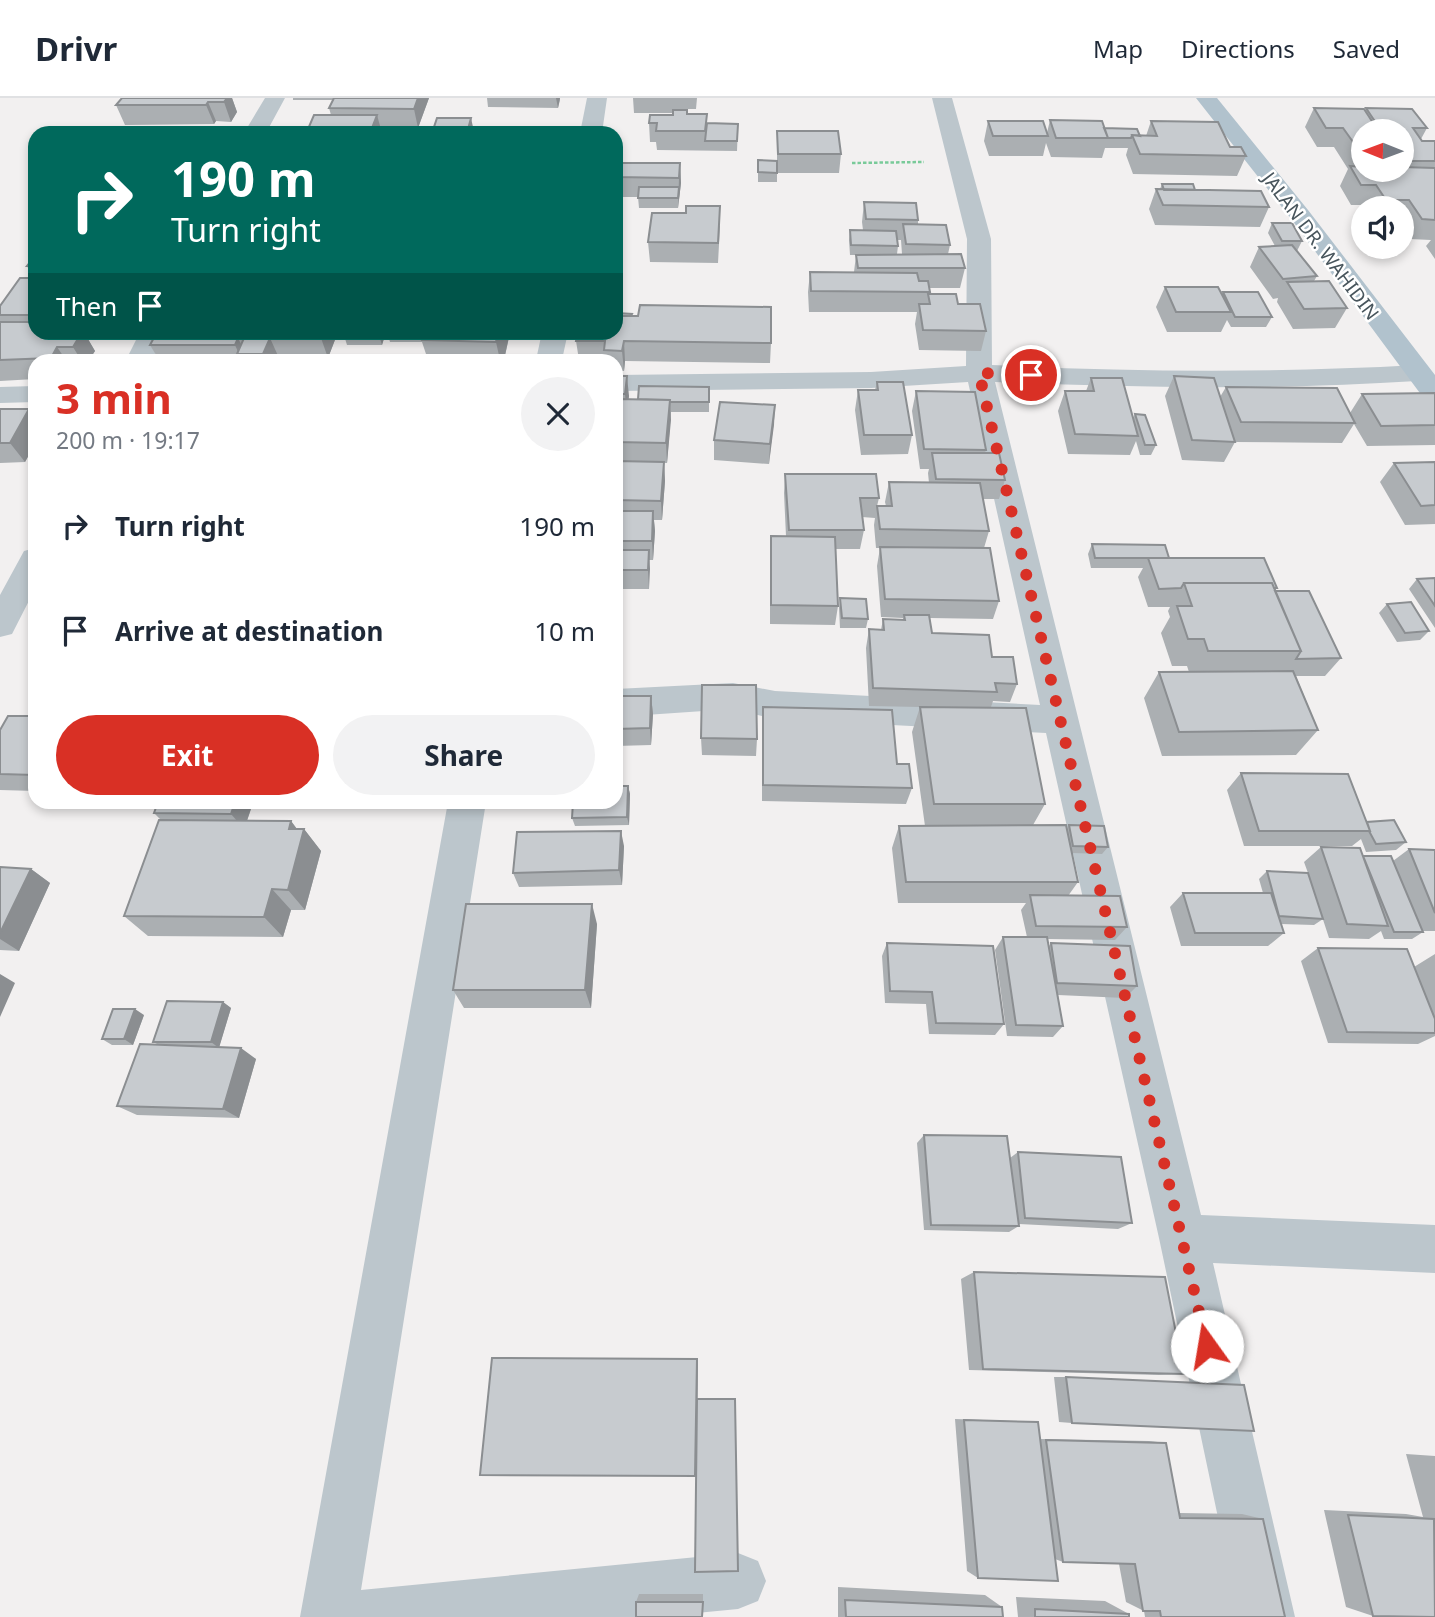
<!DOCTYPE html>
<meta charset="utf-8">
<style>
:root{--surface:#fff;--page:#f2f2f3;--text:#1f2937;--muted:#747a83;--line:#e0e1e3;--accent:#d93025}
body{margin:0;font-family:"Noto Sans",sans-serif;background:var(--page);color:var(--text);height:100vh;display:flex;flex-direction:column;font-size:26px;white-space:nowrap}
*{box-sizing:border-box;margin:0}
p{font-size:23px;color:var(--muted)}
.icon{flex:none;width:38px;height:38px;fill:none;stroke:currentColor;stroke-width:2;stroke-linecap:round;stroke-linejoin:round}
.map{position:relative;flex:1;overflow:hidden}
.side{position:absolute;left:28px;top:256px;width:595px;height:455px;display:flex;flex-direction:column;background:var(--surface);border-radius:21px;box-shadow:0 4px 10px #0003}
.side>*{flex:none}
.top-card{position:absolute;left:28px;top:28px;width:595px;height:214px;border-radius:21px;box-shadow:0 4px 10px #0003;background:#00695c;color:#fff;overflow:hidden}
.needle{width:46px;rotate:271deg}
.controls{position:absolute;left:1351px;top:21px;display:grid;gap:14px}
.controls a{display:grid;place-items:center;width:63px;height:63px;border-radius:50%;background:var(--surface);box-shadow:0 4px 10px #0003;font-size:35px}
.pin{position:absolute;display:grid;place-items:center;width:60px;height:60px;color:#fff;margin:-30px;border:4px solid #fff;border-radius:50%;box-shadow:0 2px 7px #0007}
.me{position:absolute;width:77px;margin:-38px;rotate:347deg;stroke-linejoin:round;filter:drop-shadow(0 0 5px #0008)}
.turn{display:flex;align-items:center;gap:24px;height:147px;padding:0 28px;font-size:32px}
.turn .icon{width:91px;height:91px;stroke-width:2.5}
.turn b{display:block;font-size:49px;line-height:60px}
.then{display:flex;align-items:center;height:66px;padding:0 28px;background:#0003;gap:14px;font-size:26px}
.round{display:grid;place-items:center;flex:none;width:74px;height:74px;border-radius:37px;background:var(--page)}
.overview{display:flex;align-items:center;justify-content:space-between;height:119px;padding:0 28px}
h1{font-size:42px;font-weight:700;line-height:52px;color:var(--accent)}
.primary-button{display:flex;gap:14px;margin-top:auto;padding:14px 28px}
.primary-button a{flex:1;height:80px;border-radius:42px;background:var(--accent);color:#fff;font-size:28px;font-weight:700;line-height:80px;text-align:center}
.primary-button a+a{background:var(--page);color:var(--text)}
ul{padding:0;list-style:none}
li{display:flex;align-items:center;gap:21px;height:105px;padding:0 28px}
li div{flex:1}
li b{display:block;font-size:26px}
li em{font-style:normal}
header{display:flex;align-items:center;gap:42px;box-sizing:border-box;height:98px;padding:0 35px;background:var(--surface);border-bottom:2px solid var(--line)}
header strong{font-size:33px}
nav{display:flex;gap:38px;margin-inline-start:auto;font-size:24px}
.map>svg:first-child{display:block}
</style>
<header>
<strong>Drivr</strong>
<nav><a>Map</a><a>Directions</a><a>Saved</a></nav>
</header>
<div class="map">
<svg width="1435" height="1519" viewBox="0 0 1435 1519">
<rect width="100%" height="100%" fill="#f2f0f0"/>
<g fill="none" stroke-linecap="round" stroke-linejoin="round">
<!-- path -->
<path stroke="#79ca99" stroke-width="2.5" stroke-dasharray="3.5 2" stroke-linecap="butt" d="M852 65 924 64"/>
<!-- minor -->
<path fill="#bcc6cc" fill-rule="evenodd" d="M265 0H285L266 35H244Z
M587 0H607L602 35H580Z
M932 0H952L991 141 992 267C1134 274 1276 275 1417 267L1426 269 1430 275 1426 281 1417 283C1276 292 1135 290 995 284L1201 1117 1435 1127V1175L1213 1165 1295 1519H1239L1159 1140 1046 635 775 621 733 611 616 619V591L733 585 775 593 1040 607 968 284 871 290 616 293V277L871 274 966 268 967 141Z
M140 234H166L152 262H126Z
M542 234H568L562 262H536Z
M35 288V304L0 305V289Z
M35 450V491L12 536 0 539V497L24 453Z
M448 704H486L361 1492 738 1455 758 1463 766 1483 758 1503 738 1511 655 1519H300Z"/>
<!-- major -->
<path fill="#b1c2cd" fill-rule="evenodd" d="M1196 0H1217L1308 112 1435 277V304L1425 302 1292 122Z"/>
</g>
<!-- wall -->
<path fill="#abafb2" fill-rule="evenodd" d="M122 0H232L237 14 231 24 216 23 214 26 125 27 116 7Z
M293 0H429L418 30H380L382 35H309L308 31 331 17 329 10 333 2H293Z
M487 0H560V2L558 10 488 9Z
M633 0H697L696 11H685L687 16 707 25 738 26 737 53 657 52 656 44H650L649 25 673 17V15H634Z
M1314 10 1365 13 1366 10 1427 30 1421 41 1422 43H1435V161L1426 148 1431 142 1410 141 1402 129V110H1368L1365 107H1351L1340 88 1348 71 1334 49H1317L1305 29ZM1363 33H1402V72H1363Z
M1050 22 1146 38 1151 23 1230 49 1246 58 1237 78 1133 76 1126 57 1128 50H1105L1102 60 1051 59 1046 45 1043 58H989L984 43 988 23 1047 35Z
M777 33 841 56 839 75H777V84H758V72L777 63Z
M680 65 681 85 678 110H639L638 99H617L616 77Z
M1162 86 1195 92 1269 109 1260 129 1155 127 1149 111 1156 91H1160Z
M864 104 918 122V126L950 147 948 156 965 170 960 190H929V196L958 206 986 233 981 253 919 252 915 226 917 214H809L808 194 810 174H854L856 157H850L849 142 850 132H863L862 124ZM898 142H901L902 156H897L898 148Z
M686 115 720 128 718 165 650 164 648 144Z
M1272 125 1302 143 1297 153 1317 178 1314 183 1347 210 1335 230 1293 231 1277 204 1278 200 1273 201 1250 169 1259 149 1275 148 1268 135Z
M35 158V234H87L85 237 95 253 89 262H35V281L0 283V208L33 180 27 168Z
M1165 189 1222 196 1223 194 1272 219 1266 229H1231L1227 222 1221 234H1167L1156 209Z
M632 218 771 245 770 265 625 263 624 273H616V262H579L576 243Z
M157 234H338L328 260H279L278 262H159L150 247Z
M343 234H386L382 247H347Z
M387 234H523L522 236 510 235 504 262H428L422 244H390Z
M616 278 629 298 628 301H638L709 289V314H671L667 365H664L665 383 662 422H654L655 433 653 462H649V491H616Z
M1174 278 1220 299 1226 289 1350 315 1362 296 1435 295V347L1367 348 1354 326 1342 345 1235 344 1224 364 1182 362 1165 298Z
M1091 280 1133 320 1135 316 1156 347 1151 357H1140L1136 343 1130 357 1068 356 1058 313 1065 293H1086Z
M877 284 912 337 908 356 861 357 855 312 858 292H875Z
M916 293 986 352 985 355 1005 382 999 401H983L989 433 984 450 999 503 993 521 930 520 932 535 992 559 1017 586 1010 604 993 603 991 609 1045 706 1033 727 1067 731 1069 727 1108 749 1102 756 1072 755 1078 784 1068 798 1127 829 1115 842 1047 841 1049 848 1051 845 1137 888 1125 900 1058 897 1063 928 1053 939 1007 938 995 852 1003 839H1027L1021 812 1026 805H898L892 750 899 728H925L912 634 920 609 869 608 866 550 869 531 881 532 883 521 903 522V520L881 519 877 468 880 450H876L874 427 875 420 862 419 864 432 860 451H835L838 508 835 527 770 526V457L771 438H786L784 395 785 376 879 400 877 408H886L885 404 889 384 929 385 928 375 929 371H920L912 313Z
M775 307 769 366 714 362V342Z
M0 311H29L35 320V346L25 364 0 365Z
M1435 364V426L1405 427 1380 384 1394 365Z
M1092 446 1169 460 1277 490 1275 493 1341 560 1325 578H1296L1318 632 1296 657 1162 658 1144 600 1159 574H1189L1187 568H1172L1161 535 1170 519 1168 513 1170 509H1148L1138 479 1143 470H1091L1088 456Z
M1435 480V530L1409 491 1417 481Z
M840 500 868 521 866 530H840L839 510Z
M1387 506 1429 533 1420 542 1397 544 1379 515Z
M616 598H651L653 616 651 647 616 648Z
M763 609 897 666 912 690 906 706 762 703V627Z
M35 618V693L0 692V632Z
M701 640 757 641 756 658 702 657Z
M1241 675 1367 724 1406 744 1396 752 1366 754 1361 741 1352 748H1244L1227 692Z
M628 688 630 696 629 727 575 728 572 720Z
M158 704H252L253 705 247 723H291L297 731H304L321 753 305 812H291L283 839 148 838 124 818 161 722 154 715Z
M624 748 622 787 519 789 513 775Z
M1321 749 1363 758 1393 763 1409 751 1435 752V833H1422L1423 834 1412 841H1384L1381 833 1369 841 1329 840 1316 800 1323 821 1314 827 1281 826 1284 835 1268 848H1181L1170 809 1183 795H1263L1259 781 1267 773 1308 775 1304 764Z
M0 769 31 771 50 785 19 853 0 852Z
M597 826 591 910H464L453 892Z
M887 845 1004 926 995 937 929 936 926 906 885 905 882 858Z
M1318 850 1414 869 1435 856V938L1418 946 1328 945 1301 863Z
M223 904 231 910 219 949 256 961 239 1020 137 1017 117 1008 159 947 153 944Z
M144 917 133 947H112L102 941Z
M924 1037 1010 1060 1018 1054 1132 1125 1118 1131 1019 1126V1128L1009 1134 924 1132 917 1045Z
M974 1174 1184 1276 1159 1277 969 1272 961 1181Z
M1054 1279H1066L1072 1325 1059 1324Z
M955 1321 1038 1324 1040 1341 1149 1343 1166 1345 1179 1415 1242 1416 1263 1421 1285 1519H1145L1144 1513 1126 1504 1119 1466 1063 1464 1055 1461 978 1480 967 1473Z
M1406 1356 1435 1358V1519L1373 1518 1346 1509 1324 1412 1406 1416 1423 1419Z
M838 1489 985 1497 1002 1509 1003 1519H838Z
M639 1496H703V1519L636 1504Z
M1016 1499 1105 1503 1129 1516V1519H1018Z"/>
<!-- shaded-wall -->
<path fill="#8b8e91" d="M227 0H232L237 14 231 24 224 4Z
M418 0H429L418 30 414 11Z
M556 0H560L558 10Z
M208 4 216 23 214 26 206 7Z
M377 17 382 35H370Z
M471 20 473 29 471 35H467Z
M680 65 681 85 678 110 679 80Z
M82 234H84L95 253 89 262H81L73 249Z
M323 234H338L328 260 321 240Z
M378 234H386L382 247Z
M498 234H510L504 262H500L496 244Z
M238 240 246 256H239L235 247Z
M270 240 279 260 278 262H266L263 256Z
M624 243 625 263 624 273 622 253Z
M57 249 66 262H53L51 260Z
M627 278 629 298 627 316 625 296Z
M670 302 671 322 667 365 666 345Z
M775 307 774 327 769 366 770 346Z
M29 311 35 320V346L25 364 10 345Z
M664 364 665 383 662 422 661 403Z
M653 413 655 433 653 462 652 443Z
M649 452 650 471 649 491 648 472Z
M651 598 653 616 651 647 650 630Z
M628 688 630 696 629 727 627 719Z
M235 704H252L253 705 244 731 231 716Z
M291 723 302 738 304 731 321 753 305 812 288 792 289 731Z
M621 733 624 748 622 787 619 772Z
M31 771 50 785 19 853 0 841V835Z
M272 791 291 812 283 839 264 819Z
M592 806 597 826 591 910 585 892Z
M0 876 15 885 0 919Z
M223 904 231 910 219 950 211 944Z
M135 911 144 917 133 947 124 941Z
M241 950 256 961 239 1020 223 1011Z
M697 1261 698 1262 697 1373Z"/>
<!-- building -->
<path fill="#c7cbcf" stroke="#8b8e91" stroke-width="2" d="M122 0H227L224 4H208L206 7H116Z
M334 0H418L414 11 329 10Z
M1314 10 1364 11 1377 31H1380L1366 10 1412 11 1427 30H1413L1422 43H1435V63H1402V33H1363V58L1343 30H1326Z
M673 12H687V16H707L705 33H656L657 25H649L650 17H673Z
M314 17H377L370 35H341L343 31H308Z
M437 20H471L467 35H432Z
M1050 22 1102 23 1108 40H1056Z
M988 23H1043L1048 38H993Z
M1151 23 1218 24 1230 49H1241L1246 58 1140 56 1132 37 1157 38Z
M707 25 738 26 737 43H705Z
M482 30 535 31 534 35H480Z
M1104 30 1137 31 1140 38 1132 37 1131 40H1108Z
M777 33H838L841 56H778Z
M758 62 777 63V75L758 74Z
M618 65H680L679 80 616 79Z
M1350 68 1363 69V72H1402V69L1435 70V122L1422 121 1409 102H1386L1376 87H1361Z
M1162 86H1193L1195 92H1164Z
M639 89H679L678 100H638Z
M1156 91 1261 93 1269 109 1163 107Z
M864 104 916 105 918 122 866 121Z
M686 108H720L718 145 648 144 652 115H686Z
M1272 125H1292L1302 143H1282Z
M903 126 946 127 950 147 906 146Z
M850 132 896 133 898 148 851 147Z
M1292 147 1317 178 1283 181 1259 149Z
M961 156 965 170H858L856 157Z
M35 158V168H27Z
M35 168V175H30Z
M810 174 917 175 919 183H928L930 194 811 193Z
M20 180H35V217H0V208Z
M1329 183 1347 210 1304 211 1287 184Z
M1165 189H1218L1231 214H1176Z
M1223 194H1258L1272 219H1235Z
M928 196H956L958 206H980L986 233 923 232 919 206H930Z
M640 207 771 209V245L624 243 622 253 604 252 605 243H576L578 234H616V218H638Z
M616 215 632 216 631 218H616Z
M0 224H35V234H82L73 249H57L51 260 0 262Z
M157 234H323L321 240H270L263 256H237L244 240H238L235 247H150Z
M424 234H498L496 244 422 242Z
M616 278H627L625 296H616Z
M1174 278 1214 280 1235 344 1192 342Z
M1091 280H1122L1138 338 1075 336 1065 293H1094Z
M877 284H903L912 337H864L858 292H878Z
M639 288 709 289V304H670V302L638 301Z
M1226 289 1337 290 1355 325 1241 324Z
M916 293 975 294 986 352 924 351Z
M1435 295V327L1381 328 1362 296Z
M616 301 670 302 666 345 616 344Z
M720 304 775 307 770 346 714 342Z
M0 311H29L10 345H0Z
M1135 316 1145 317 1156 347H1145Z
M932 355H999L1005 382 936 381Z
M616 363 664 364 661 403 616 402Z
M1435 364V407L1421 408 1394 365Z
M785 376H876L879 400H860L864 432H789Z
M889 384 980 385 989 433 880 431 877 408H892Z
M616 413H653L652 443H616Z
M771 438 835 439 838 508 771 507Z
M1092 446 1165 447 1169 460H1095Z
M880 449 990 450 999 503 885 501Z
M616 452H649L648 472H616Z
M1148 460H1264L1277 490H1274L1272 485H1184L1181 490 1159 491Z
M1435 480V508L1417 481Z
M1184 485H1272L1301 553H1208L1204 541H1188L1177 508H1192Z
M1275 493H1309L1341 560 1296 561 1301 553Z
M840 500 866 501 868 521 842 520Z
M1411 504 1429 533 1405 535 1387 506Z
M904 517H929L932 535 989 537 992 559H1013L1017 586 995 585 997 594 873 590 869 531 884 532 883 521 905 522Z
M1293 573 1318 632 1179 634 1159 574Z
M702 587H756L757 641 701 640Z
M616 598H651L650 630 616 631Z
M763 609 892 612 897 666H909L912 690 763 687Z
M920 609 1026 610 1045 706H934Z
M8 618H35V677L0 676V632Z
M1241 675 1348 676 1370 733H1259Z
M616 688H628L627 719 572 720 573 704H616Z
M158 704H235L231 716 154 715Z
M159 722 291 723 289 731H304L288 792 272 791 264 819 124 818Z
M1394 722 1406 744 1376 746 1369 733H1370L1367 724Z
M1066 727 1078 784H906L899 728Z
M1069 727 1104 728 1108 749 1073 748Z
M621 733 619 772 513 775 517 734Z
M1321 749 1360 750 1388 828 1347 826Z
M1409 751 1435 752V815Z
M1363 758H1391L1423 834H1394Z
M0 769 31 771 0 835Z
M1267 773 1308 775 1323 821 1279 818Z
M1183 795H1271L1284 835H1195Z
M1030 797 1120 798 1127 829 1036 828Z
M466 806H592L585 892H453Z
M1003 839H1047L1063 928 1016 927Z
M887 845 993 848 1004 926 936 925 932 894 890 893Z
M1051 845 1130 848 1137 888 1057 885Z
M1318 850 1407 851 1435 921V935L1347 934Z
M167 903 223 904 211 944H153Z
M113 911H135L124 941H102Z
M140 946 241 950 223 1011 117 1008Z
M924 1037 1007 1038 1019 1128 931 1127Z
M1018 1054 1121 1059 1132 1125 1025 1120Z
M974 1174 1165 1179 1184 1276 983 1271Z
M492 1260 697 1261 695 1378 480 1377Z
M1066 1279 1244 1287 1254 1333 1072 1325Z
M697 1301H735L738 1473 695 1474Z
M964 1322 1038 1324 1058 1483 978 1480Z
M1046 1342 1166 1345 1180 1420 1263 1421 1285 1519H1161L1160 1513H1143L1135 1466 1063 1464Z
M1348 1417 1434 1421 1435 1519 1373 1518Z
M845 1502 1002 1509 1003 1519H846Z
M636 1504H703L702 1519H636Z
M1035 1511 1129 1516V1519H1035Z"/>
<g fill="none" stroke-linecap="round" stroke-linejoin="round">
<!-- route -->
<path stroke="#d93025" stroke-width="12" stroke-dasharray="0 21.6" d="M1031 277 979 275 1207 1248"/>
</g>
<g text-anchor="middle" stroke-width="5" stroke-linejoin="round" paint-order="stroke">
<!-- far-street labels -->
<g font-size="19" fill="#48555c" stroke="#fff">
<text transform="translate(1321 148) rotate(53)" y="7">JALAN DR. WAHIDIN</text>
</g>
</g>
</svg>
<div class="controls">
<a><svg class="needle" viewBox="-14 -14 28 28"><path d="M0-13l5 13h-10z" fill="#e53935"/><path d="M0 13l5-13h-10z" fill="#747a83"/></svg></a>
<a><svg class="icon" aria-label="sound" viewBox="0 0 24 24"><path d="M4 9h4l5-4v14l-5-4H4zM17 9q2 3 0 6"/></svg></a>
</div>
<div class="pin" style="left:1031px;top:277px;background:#d93025"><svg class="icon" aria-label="arrive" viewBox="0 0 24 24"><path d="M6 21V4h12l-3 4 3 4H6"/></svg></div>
<svg class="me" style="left:1207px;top:1248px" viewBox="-20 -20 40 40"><circle r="19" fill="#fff"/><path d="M0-13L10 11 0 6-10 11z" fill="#d93025"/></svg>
<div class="top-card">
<div class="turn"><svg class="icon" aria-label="right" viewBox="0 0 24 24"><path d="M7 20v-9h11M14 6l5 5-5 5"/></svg><div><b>190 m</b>Turn right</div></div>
<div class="then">Then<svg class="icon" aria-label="arrive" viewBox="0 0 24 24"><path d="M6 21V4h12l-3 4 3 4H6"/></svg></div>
</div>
<section class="side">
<div class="overview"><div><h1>3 min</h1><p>200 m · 19:17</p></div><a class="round"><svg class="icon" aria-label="close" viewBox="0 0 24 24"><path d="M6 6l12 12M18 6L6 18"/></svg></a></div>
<ul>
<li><svg class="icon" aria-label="right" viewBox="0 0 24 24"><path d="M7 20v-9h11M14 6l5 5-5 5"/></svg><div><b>Turn right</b></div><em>190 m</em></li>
<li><svg class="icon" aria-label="arrive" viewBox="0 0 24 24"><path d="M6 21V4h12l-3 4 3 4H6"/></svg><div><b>Arrive at destination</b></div><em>10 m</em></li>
</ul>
<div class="primary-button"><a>Exit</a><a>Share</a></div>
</section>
</div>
